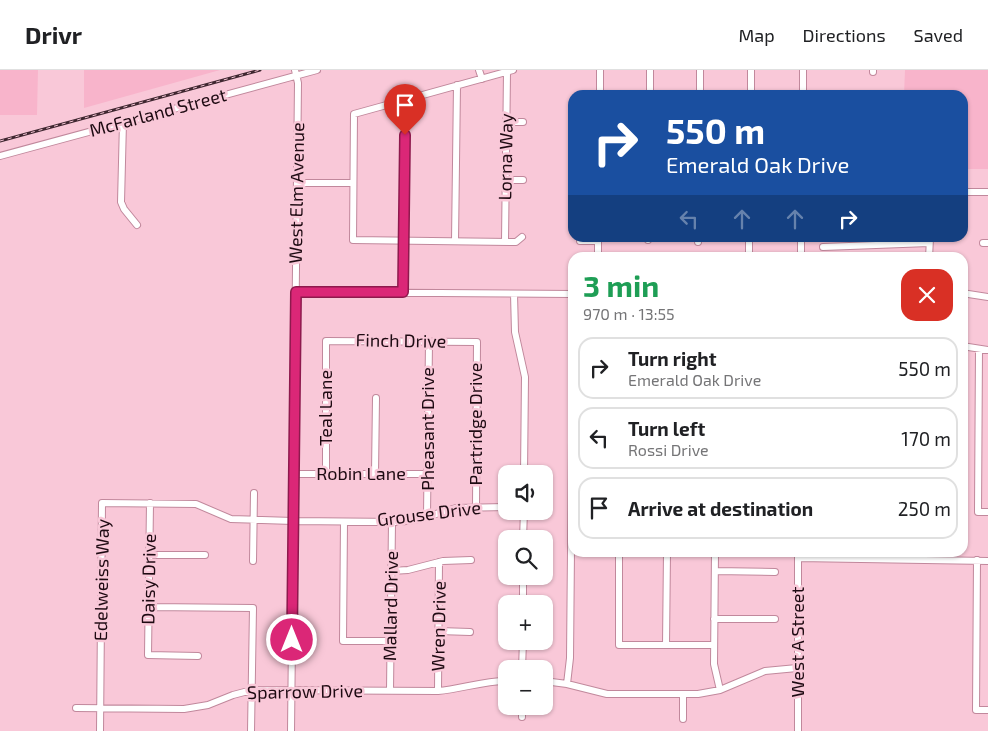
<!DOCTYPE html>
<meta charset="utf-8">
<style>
:root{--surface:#fff;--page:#f2f2f2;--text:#202124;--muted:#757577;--line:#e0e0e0}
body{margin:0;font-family:"Exo 2",sans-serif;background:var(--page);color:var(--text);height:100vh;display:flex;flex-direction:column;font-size:19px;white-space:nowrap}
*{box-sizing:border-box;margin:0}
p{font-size:16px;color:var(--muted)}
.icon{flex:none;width:28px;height:28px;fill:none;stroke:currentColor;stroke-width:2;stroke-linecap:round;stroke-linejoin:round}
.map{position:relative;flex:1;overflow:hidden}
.side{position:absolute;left:568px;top:182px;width:400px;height:305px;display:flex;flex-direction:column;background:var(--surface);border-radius:15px;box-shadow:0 1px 4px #0004}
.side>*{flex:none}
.top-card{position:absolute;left:568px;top:20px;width:400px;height:152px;border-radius:15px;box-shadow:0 1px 4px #0004;background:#1a4fa0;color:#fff;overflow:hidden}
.buttons{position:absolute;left:498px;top:395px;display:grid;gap:10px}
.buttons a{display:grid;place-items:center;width:55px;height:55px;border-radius:10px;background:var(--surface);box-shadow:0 1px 4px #0004;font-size:25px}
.pin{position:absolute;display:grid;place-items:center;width:42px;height:42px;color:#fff;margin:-51px -21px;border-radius:50% 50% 50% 0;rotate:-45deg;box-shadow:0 0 5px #0007}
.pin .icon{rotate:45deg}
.me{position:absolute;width:55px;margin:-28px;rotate:0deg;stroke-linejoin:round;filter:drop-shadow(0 0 4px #0008)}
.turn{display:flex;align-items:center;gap:18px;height:105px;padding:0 15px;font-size:22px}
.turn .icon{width:65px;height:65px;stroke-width:2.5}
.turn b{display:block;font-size:35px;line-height:42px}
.lanes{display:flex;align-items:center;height:48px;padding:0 15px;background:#0003;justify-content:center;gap:25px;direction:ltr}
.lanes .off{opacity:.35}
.round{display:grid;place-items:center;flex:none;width:52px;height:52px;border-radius:15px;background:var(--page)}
.overview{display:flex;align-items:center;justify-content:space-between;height:85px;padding:0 15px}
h1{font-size:30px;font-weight:700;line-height:38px;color:#1e9e55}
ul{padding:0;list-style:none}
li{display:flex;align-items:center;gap:15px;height:62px;margin:0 10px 8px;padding:0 5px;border:2px solid var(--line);border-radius:15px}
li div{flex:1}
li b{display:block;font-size:19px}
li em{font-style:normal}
header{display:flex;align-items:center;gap:30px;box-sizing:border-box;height:70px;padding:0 25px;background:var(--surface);border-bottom:1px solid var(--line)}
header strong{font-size:24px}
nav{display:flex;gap:28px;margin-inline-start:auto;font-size:18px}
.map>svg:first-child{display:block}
</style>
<header>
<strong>Drivr</strong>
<nav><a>Map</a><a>Directions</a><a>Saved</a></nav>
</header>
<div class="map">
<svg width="988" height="661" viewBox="0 0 988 661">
<rect width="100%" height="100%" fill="#f9c8d8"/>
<!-- built -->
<path fill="#f8b4cb" d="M0 0H38L37 45H0Z
M84 0H220L84 38Z
M905 0H988V99H963L962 25H904Z"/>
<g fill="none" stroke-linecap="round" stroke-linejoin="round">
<!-- minor casing -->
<g stroke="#c1889c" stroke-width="8">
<path id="minor" d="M479 0 482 9
M513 0 354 44 353 170 516 172 522 167
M873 2V0
M600 25V0
M650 25V0
M700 25V0
M751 25V0
M803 25V0
M123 52 121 132 124 139 137 155
M507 52H523
M0 86 317 0
M506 110H523
M297 113H353
M962 122H988
M648 170V168
M455 171 457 15
M505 171 507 2
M580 171H598
M698 172V168
M983 173H988
M823 177 929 173
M598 188V168
M749 188V168
M801 188V168
M929 188 930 168
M296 222 572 224
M403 223 405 29
M962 223 988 227
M514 224 515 262 525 307 524 404
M962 276 988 280
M979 280 978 442H988
M375 403 376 328
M295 404H428
M326 405V271L477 272 476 437
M150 433 148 585 198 586
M427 446 429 272
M344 452 343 571H390
M523 469 524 441
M619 482V575H714
M715 482 714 594 720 620
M798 482V661
M149 485H205
M798 488 988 491
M977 490 976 640H988
M253 491 254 423
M391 501 408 500 443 491 471 490
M715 501 775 502
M523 534V506
M149 537 253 538 251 661
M714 549H775
M439 561 470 562
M666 575 667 482
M522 599 523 571
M544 611 567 614 607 624H698L720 620 765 601 797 598
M567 614 570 588 572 372
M390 620 392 452
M438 621 439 492
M76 638 184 639 208 635 233 625 252 620 438 621C461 619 483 611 506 611
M522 647V636
M683 649V625
M100 661 102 433 196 434 231 449 293 451 399 452 419 449 456 438 506 437
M291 661 298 13 295 0"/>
</g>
<!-- minor -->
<use href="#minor" stroke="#fff" stroke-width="6"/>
<!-- rail casing -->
<g stroke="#3f2730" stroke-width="3">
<path id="rail" d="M0 71 260 0"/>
</g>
<!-- rail -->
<use href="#rail" stroke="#f9c8d8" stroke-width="1" stroke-dasharray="4" stroke-linecap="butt"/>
</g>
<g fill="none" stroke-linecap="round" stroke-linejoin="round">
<!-- route casing -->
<g stroke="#8e194d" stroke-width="12">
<path id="route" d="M292 570 296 222H403L405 65"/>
</g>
<!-- route -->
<use href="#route" stroke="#db2777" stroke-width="9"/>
</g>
<g text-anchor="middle" stroke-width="5" stroke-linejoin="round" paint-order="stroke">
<!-- street labels -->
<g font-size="18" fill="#1e0a12" stroke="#f9c8d8">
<text transform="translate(158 43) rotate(-15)" y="6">McFarland Street</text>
<text transform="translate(506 87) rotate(-89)" y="6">Lorna Way</text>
<text transform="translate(297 123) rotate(-89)" y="6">West Elm Avenue</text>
<text transform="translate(401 271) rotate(1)" y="6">Finch Drive</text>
<text transform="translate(326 338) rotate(-90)" y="6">Teal Lane</text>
<text transform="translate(476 354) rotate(-90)" y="6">Partridge Drive</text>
<text transform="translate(428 359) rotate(-90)" y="6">Pheasant Drive</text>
<text x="361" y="410">Robin Lane</text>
<text transform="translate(429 444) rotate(-7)" y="6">Grouse Drive</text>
<text transform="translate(149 509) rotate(-89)" y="6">Daisy Drive</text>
<text transform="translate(102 510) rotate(-89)" y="6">Edelweiss Way</text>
<text transform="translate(391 536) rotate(-89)" y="6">Mallard Drive</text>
<text transform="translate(439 556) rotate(-89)" y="6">Wren Drive</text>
<text transform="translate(798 572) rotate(-90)" y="6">West A Street</text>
<text transform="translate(305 622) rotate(-1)" y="6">Sparrow Drive</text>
</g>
</g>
</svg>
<div class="buttons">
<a><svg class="icon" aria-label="sound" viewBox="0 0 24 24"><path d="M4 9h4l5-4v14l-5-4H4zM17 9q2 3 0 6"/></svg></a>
<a><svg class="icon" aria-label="search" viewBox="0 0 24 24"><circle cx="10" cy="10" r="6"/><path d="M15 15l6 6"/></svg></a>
<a>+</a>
<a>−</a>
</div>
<div class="pin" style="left:405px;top:65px;background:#d93025"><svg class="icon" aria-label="arrive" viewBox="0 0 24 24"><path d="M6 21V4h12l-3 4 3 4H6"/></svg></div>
<svg class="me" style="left:292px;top:570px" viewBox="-20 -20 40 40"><circle r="17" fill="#db2777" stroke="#fff" stroke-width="3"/><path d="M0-11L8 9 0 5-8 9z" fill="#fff"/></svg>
<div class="top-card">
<div class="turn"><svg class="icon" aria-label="right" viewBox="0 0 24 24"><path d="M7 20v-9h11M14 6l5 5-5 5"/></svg><div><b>550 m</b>Emerald Oak Drive</div></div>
<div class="lanes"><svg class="icon off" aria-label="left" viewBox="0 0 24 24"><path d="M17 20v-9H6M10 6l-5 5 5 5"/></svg><svg class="icon off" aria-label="ahead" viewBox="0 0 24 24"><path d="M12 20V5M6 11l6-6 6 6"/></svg><svg class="icon off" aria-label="ahead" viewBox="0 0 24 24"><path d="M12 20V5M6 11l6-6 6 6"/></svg><svg class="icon" aria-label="right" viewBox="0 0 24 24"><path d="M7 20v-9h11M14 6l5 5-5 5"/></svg></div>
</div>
<section class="side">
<div class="overview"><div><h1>3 min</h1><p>970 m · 13:55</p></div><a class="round" style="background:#d93025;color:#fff"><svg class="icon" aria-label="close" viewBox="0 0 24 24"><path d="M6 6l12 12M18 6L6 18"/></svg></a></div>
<ul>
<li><svg class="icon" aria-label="right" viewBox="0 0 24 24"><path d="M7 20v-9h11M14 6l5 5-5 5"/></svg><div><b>Turn right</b><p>Emerald Oak Drive</p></div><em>550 m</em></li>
<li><svg class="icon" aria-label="left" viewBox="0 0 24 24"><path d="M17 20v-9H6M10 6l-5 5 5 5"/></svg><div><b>Turn left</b><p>Rossi Drive</p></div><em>170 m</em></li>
<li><svg class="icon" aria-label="arrive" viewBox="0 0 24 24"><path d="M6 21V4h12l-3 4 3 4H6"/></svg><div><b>Arrive at destination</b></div><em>250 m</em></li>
</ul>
</section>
</div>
